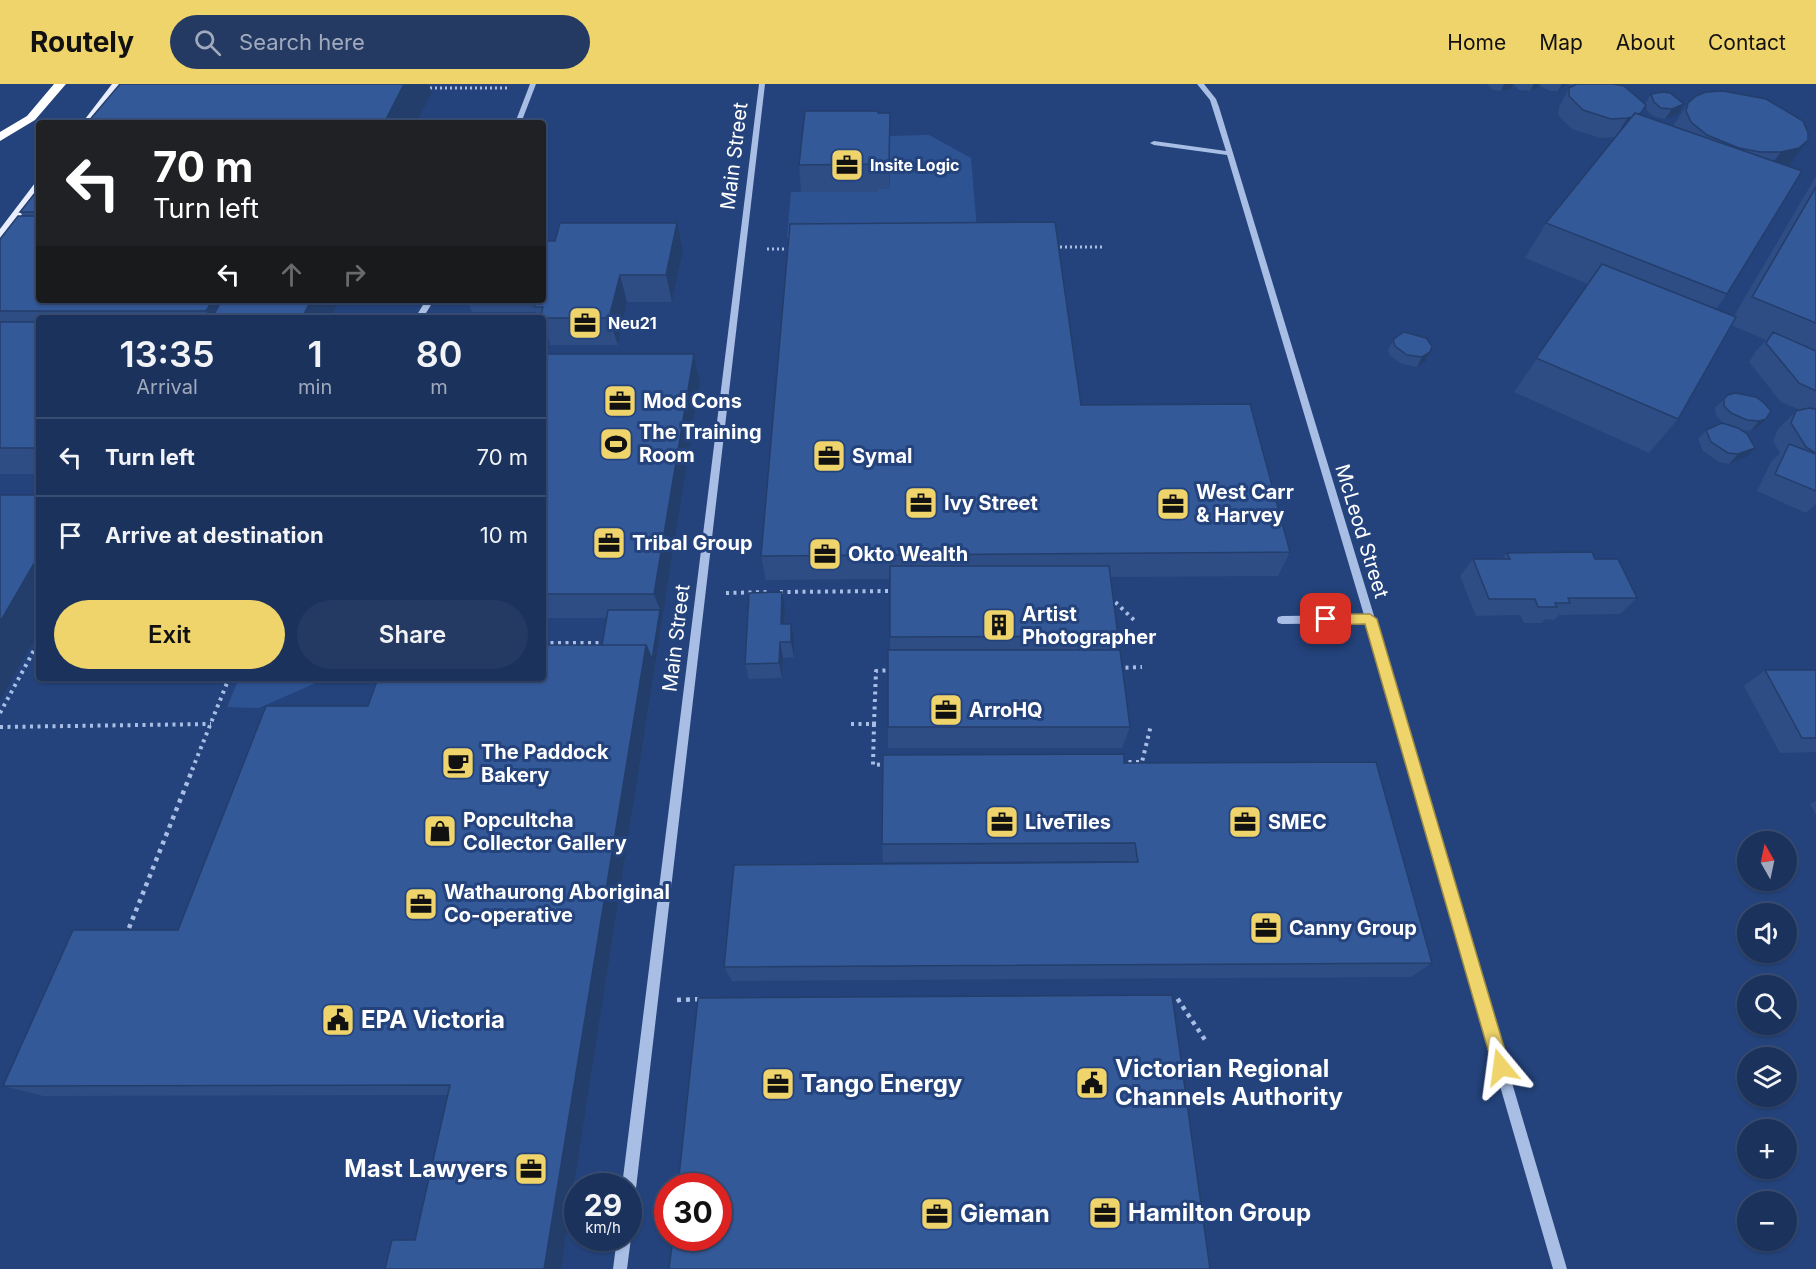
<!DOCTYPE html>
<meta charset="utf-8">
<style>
:root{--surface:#1b325d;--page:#243a63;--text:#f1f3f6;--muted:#a0aabc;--line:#394d72;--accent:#efd46b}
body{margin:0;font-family:Inter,sans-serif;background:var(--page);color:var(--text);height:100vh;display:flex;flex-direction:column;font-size:22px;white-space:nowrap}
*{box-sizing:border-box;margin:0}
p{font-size:20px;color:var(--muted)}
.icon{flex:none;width:33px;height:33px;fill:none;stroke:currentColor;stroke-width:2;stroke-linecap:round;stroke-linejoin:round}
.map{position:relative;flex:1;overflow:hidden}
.side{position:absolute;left:36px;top:231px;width:510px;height:366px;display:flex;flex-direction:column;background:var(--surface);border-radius:6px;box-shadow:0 2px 4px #0004,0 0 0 2px var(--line)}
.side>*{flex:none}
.guide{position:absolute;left:36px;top:36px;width:510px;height:183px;border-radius:6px;box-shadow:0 2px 4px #0004,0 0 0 2px var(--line);background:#202124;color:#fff;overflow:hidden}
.needle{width:39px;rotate:351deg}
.buttons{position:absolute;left:1737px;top:747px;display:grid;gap:12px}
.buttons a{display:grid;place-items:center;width:60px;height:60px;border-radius:50%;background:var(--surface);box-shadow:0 2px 4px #0004,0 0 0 2px var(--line);font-size:30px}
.speed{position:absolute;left:564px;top:1089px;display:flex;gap:12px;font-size:30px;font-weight:700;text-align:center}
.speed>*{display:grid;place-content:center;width:78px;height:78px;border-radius:50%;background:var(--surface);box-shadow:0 2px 4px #0004,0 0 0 2px var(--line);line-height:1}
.speed small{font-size:15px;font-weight:400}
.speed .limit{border:9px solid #d22;background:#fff;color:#111}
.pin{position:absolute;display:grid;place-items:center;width:51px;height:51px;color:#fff;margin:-26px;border-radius:12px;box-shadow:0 3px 9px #0006}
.me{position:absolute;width:66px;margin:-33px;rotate:344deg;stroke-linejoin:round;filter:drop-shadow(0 0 4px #0008)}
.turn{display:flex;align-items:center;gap:21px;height:126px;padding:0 18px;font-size:27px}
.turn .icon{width:78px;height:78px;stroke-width:2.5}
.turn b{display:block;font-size:42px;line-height:51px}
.lanes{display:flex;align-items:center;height:57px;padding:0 18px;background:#0003;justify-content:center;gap:30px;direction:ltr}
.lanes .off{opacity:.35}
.eta{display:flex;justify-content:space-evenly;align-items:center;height:102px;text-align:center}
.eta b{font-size:36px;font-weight:600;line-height:42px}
.cta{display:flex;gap:12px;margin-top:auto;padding:12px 18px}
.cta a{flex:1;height:69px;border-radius:36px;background:var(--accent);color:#111;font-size:24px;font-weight:600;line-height:69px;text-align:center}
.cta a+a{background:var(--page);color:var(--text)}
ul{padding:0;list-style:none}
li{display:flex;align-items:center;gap:18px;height:78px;padding:0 18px;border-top:2px solid var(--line)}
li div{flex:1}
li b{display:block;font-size:22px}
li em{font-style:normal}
header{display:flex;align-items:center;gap:36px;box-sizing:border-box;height:84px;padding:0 30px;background:var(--accent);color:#111}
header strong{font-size:28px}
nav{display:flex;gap:33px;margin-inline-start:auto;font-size:21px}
.search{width:420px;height:54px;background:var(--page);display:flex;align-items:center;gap:15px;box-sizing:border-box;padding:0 21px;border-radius:33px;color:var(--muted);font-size:22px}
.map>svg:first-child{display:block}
</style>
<header>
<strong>Routely</strong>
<div class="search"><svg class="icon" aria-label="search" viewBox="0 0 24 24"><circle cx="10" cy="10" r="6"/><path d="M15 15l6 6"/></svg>Search here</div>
<nav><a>Home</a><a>Map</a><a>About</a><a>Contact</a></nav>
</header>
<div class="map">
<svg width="1816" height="1185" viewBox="0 0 1816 1185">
<rect width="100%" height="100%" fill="#24437c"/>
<!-- green -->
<path fill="#2e5393" d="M929 51 971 74 978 159 795 160 787 154 791 108H878V105H890V52Z
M239 594H327L259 624 227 623Z"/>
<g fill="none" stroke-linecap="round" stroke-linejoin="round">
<!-- path-far2 -->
<path stroke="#a8bee5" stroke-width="3" stroke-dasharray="2 3" stroke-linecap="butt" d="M425 4H507
M1055 163H1103
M767 165H793"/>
<!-- path-far1 -->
<path stroke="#a8bee5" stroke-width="4" stroke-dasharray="3 4.5" stroke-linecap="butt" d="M780 508 892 507
M726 509 770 508
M1110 513 1135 537
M543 559H605
M1118 584 1142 583
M0 629 39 557
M851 640H874L876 587 892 586
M874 640 873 681 885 680
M0 643 211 640
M1121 678H1142L1151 641
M192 686 229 594"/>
<!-- path -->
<path stroke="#a8bee5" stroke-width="4.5" stroke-dasharray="4 5" stroke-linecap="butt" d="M129 844 193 684
M1169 914H1177L1207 959
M677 916 703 915"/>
<!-- minor -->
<path fill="#a8bee5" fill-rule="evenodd" d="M530 0H536L521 39H515Z
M759 0H765L635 1113 633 1118 628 1120V1102H622Z
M1197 0H1204L1216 15 1219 23 1375 535 1567 1185H1553L1366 539 1282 540 1278 539 1277 536 1278 533 1282 532 1364 531 1227 71 1154 61 1150 59 1154 57 1226 67 1210 16Z
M426 216H434L423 234H415Z
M628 1149 631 1154 627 1185H613L617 1154H628Z"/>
<!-- major -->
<path fill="#e8eefd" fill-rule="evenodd" d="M112 0H122L92 39H82Z
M39 98V108L4 154 0 155V145L35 99Z"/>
<!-- highway -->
<path fill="#fff" fill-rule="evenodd" d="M54 0H66L35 36 0 57V48L27 32Z"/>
</g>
<!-- wall -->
<path fill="#2d4d84" d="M1487 0H1539L1538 4 1530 7 1519 6 1513 0 1511 5 1501 7 1493 6Z
M1540 0H1566L1564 3 1558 7H1550L1540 2Z
M1568 0H1613L1645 20 1651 10 1678 30 1665 35 1655 33 1648 28 1645 21 1640 31 1673 42 1688 19 1766 15 1788 82 1727 210 1716 225 1734 232 1816 92V420L1806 429 1757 407 1771 378 1780 369 1773 357 1778 345 1796 327 1800 326 1781 318 1749 278 1756 267 1766 256 1731 241 1678 335 1649 369 1514 308 1588 200 1525 174 1546 139 1615 53 1600 54 1572 45 1558 31 1559 23 1569 4 1572 3Z
M878 29 890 57V105H878V108H801L799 81Z
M39 104V216H339L331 234H39V390H0V155L23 132 20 128Z
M683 166 672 218H627L618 261H550L547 250 544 251 543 247V234H538L536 228H472L467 216H543Z
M1404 248 1425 278 1417 283 1402 280 1390 272 1388 266 1393 256Z
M543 270H694L700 297 561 1185H385L415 1156 448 1011 43 1012 3 1002 178 846 368 622 602 561 607 534H543Z
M1728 311 1764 319 1757 344 1750 347 1742 346 1746 373 1729 380 1719 378 1703 367 1698 355 1706 346 1729 341 1722 338 1716 331 1715 324Z
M1081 321 1290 468 1278 492 1110 493 1118 552 1114 566 1130 643 1122 664H888V643L890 566V495L766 496 761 472Z
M1507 469 1595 475 1637 514 1620 530 1559 531 1554 536 1545 535 1542 539H1524L1520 531 1476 532 1460 492 1473 475H1502Z
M785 524V540L794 556V573L783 574 782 594 749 595 745 580Z
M1765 586H1816V668L1780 669 1744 602Z
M1124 679 1432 879 1411 893 732 897 724 883 1127 778V777L883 778 882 760Z
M1816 717V731L1810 720Z"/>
<!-- shaded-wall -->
<path fill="#243e6b" d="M404 0H428L432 8 416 39H384Z
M1504 0H1513L1511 5 1501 7Z
M1534 0H1539L1538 4 1530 7Z
M1562 0H1566L1564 3 1558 7Z
M1684 20 1678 30 1665 35 1672 25Z
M890 29V105L889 78Z
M1641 29 1629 48 1616 53 1627 34Z
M1808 56 1787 84 1760 95 1781 68Z
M677 139 683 166 672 218 666 191Z
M620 191 627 218 618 261 609 234Z
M213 216H255L245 234H211L206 227Z
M311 216H339L331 234H302Z
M1430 268 1425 278 1417 283 1422 273Z
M694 270 700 297 655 583 652 575 660 526 654 510Z
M1766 335 1757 344 1750 347 1759 337Z
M1755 364 1746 373 1729 380 1738 370Z
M39 471V547L0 617V538Z
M782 508 785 524 784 556 781 540Z
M791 540 794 556V573L791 558Z
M780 558 783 574 782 594 779 579Z
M646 561 655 583 561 1185H544Z"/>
<!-- building -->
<path fill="#345999" stroke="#243e6b" stroke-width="1.5" d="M120 0H404L384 39H87Z
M1577 0H1613L1624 2 1646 21 1641 29 1638 30 1635 29 1632 33 1627 34 1611 35 1583 26 1569 12V4Z
M1723 7 1766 15 1803 37 1808 49V56L1799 64 1781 68H1760L1739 64 1707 51 1691 38 1686 27 1688 19 1696 12 1706 8Z
M1663 8 1670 9 1684 20 1672 25 1661 24 1654 18 1651 10Z
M805 27H878V29H890L889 78 877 77V80L799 81Z
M1635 29 1802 87 1727 210 1546 139Z
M1816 103V239L1752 213Z
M39 104V128H20Z
M18 132H39V216H213L206 227H0V155Z
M1055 138 1081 321 1250 320 1290 468 761 472 790 140Z
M560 139H677L666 191H620L609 234H540L543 223H534L537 216H543V157H555Z
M1602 180 1736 233 1678 335 1536 274Z
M222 216H311L302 234H212Z
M0 238H39V360L36 364H0Z
M1404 248 1426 254 1432 262 1430 268 1422 273 1407 271 1395 262 1393 256 1398 252Z
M1773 248 1816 267V307L1799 299 1766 259Z
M543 270H694L654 510H543Z
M1735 309 1756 313 1764 319 1771 327 1766 335 1759 337 1747 336 1731 329 1724 322V315L1728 311Z
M1809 324 1816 325V369L1806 363 1791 339 1796 327Z
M1722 339 1738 344 1747 350 1755 364 1738 370 1728 369 1711 358 1706 346Z
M1789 360 1816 370V407L1775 390Z
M0 411H39V471L0 538Z
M1592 468 1595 475H1618L1637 514H1568L1570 519H1555L1557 523H1538L1535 515H1489L1473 475H1510L1507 469Z
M890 482H1109L1118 552 890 553Z
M782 508 781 540H791V558H780L779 579 745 580 749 509Z
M608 526H660L652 575 646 561H602Z
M543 561H646L544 1185H385L392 1156H415L450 1001 3 1002 73 846H178L266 622H368L378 594H543Z
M888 566H1120L1130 643H888Z
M1765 586H1816V654H1802Z
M1124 670V679L1376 678 1432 879 724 883 734 781 1138 778 1135 759 882 760 883 671Z
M1172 911 1210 1185H669L673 1154H718V1102H678L698 914Z"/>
<!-- route -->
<path fill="#efd46b" stroke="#9b8a46" stroke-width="1.5" d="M1326 530H1370L1377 535 1510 983 1507 989 1501 992 1495 989 1493 983 1365 540 1326 541 1320 535Z"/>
<!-- icons -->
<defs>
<g id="office-square" transform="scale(1.725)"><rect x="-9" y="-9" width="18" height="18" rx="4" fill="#efd46b" stroke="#24437c"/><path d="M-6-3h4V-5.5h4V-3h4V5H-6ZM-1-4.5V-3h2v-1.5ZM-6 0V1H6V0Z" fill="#111"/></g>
<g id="stadium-square" transform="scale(1.725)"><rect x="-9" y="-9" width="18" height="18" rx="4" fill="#efd46b" stroke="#24437c"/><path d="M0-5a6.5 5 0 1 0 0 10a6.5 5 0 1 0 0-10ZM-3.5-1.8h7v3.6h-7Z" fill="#111"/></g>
<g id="building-square" transform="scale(1.725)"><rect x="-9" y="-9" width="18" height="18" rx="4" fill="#efd46b" stroke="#24437c"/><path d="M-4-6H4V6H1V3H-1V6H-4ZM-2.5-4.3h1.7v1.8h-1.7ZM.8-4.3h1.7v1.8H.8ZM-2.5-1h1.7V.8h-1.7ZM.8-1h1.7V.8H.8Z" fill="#111"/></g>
<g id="cafe-square" transform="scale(1.725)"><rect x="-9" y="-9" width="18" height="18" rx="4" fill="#efd46b" stroke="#24437c"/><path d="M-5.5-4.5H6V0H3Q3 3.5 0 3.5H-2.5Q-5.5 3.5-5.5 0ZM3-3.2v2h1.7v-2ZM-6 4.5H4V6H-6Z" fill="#111"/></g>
<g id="shop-square" transform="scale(1.725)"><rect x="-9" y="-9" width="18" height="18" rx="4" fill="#efd46b" stroke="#24437c"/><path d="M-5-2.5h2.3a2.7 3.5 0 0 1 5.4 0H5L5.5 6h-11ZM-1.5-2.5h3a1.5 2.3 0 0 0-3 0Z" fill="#111"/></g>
<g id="civic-square" transform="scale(1.725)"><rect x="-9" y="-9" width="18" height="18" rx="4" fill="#efd46b" stroke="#24437c"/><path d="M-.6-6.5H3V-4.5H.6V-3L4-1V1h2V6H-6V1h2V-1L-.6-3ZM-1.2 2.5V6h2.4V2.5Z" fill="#111"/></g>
</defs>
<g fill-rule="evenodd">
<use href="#office-square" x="847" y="81"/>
<use href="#office-square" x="585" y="239"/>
<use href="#office-square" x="620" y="317"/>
<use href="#stadium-square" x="616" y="360"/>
<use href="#office-square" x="829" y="372"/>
<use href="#office-square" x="921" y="419"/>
<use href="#office-square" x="1173" y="420"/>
<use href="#office-square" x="609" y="459"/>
<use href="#office-square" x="825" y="470"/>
<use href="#building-square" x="999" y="541"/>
<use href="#office-square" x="946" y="626"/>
<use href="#cafe-square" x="458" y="679"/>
<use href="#office-square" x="1002" y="738"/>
<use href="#office-square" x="1245" y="738"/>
<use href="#shop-square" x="440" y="747"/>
<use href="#office-square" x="421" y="820"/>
<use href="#office-square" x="1266" y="844"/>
<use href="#civic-square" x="338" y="936"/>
<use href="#civic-square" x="1092" y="999"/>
<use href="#office-square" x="778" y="1000"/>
<use href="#office-square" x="531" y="1085"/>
<use href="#office-square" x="1105" y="1129"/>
<use href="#office-square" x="937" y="1130"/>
</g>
<g text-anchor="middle" stroke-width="6" stroke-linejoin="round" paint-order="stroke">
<!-- far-poi labels -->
<g font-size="16" font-weight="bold" fill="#fff" stroke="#24437c" text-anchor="start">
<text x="870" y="87">Insite Logic</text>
<text x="608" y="245">Neu21</text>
</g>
<!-- street labels -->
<g font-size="20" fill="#fff" stroke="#24437c">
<text transform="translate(734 72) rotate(-83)" y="7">Main Street</text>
<text transform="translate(1362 447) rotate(73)" y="7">McLeod Street</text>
<text transform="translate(676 554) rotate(-83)" y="7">Main Street</text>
</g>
<!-- poi labels -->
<g font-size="20" font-weight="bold" fill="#fff" stroke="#24437c" text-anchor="start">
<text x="643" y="324">Mod Cons</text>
<text x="639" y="355">The Training<tspan x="639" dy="23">Room</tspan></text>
<text x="852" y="379">Symal</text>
<text x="1196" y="415">West Carr<tspan x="1196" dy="23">&amp; Harvey</tspan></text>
<text x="944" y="426">Ivy Street</text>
<text x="632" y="466">Tribal Group</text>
<text x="848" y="477">Okto Wealth</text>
<text x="1022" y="537">Artist<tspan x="1022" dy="23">Photographer</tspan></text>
<text x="969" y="633">ArroHQ</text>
<text x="481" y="675">The Paddock<tspan x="481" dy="23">Bakery</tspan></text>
<text x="463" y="743">Popcultcha<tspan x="463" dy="23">Collector Gallery</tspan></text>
<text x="1025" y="745">LiveTiles</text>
<text x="1268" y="745">SMEC</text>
<text x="444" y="815">Wathaurong Aboriginal<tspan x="444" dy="23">Co-operative</tspan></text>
<text x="1289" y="851">Canny Group</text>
</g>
<!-- near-poi labels -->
<g font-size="24" font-weight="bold" fill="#fff" stroke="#24437c" text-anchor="start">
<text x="361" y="944">EPA Victoria</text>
<text x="1115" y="993">Victorian Regional<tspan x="1115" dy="28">Channels Authority</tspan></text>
<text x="801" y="1008">Tango Energy</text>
<text x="508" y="1093" text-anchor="end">Mast Lawyers</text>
<text x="1128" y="1137">Hamilton Group</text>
<text x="960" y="1138">Gieman</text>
</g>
</g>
</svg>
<div class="buttons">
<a><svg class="needle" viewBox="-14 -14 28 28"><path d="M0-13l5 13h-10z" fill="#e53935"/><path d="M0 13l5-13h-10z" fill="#a0aabc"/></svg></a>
<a><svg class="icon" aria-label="sound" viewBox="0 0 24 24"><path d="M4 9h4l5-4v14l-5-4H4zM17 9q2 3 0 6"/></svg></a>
<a><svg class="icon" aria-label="search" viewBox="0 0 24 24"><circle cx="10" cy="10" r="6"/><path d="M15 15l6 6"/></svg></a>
<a><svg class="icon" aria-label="layers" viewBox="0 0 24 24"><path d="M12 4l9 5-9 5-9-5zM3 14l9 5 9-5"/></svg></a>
<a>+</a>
<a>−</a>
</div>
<div class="speed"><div>29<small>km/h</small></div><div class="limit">30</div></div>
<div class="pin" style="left:1326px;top:535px;background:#d93025"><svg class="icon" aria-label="arrive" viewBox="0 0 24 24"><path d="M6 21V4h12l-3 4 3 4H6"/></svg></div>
<svg class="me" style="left:1501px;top:983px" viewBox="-20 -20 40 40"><path d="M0-17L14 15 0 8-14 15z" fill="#efd46b" stroke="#fff" stroke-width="4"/></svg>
<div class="guide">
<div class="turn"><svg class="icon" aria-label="left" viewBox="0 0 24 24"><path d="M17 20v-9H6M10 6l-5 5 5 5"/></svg><div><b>70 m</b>Turn left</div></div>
<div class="lanes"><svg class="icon" aria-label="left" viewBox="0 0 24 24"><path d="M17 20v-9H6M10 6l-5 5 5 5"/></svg><svg class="icon off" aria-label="ahead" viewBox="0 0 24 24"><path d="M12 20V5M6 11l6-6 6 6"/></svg><svg class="icon off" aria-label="right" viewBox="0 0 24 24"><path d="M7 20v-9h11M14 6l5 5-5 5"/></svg></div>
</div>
<section class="side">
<div class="eta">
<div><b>13:35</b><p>Arrival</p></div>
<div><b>1</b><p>min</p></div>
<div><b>80</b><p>m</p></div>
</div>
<ul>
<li><svg class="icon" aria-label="left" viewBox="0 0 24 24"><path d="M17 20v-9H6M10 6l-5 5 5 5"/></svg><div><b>Turn left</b></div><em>70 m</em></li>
<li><svg class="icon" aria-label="arrive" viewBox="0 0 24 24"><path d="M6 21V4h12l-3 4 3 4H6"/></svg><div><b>Arrive at destination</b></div><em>10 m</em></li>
</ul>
<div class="cta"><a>Exit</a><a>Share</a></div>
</section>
</div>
